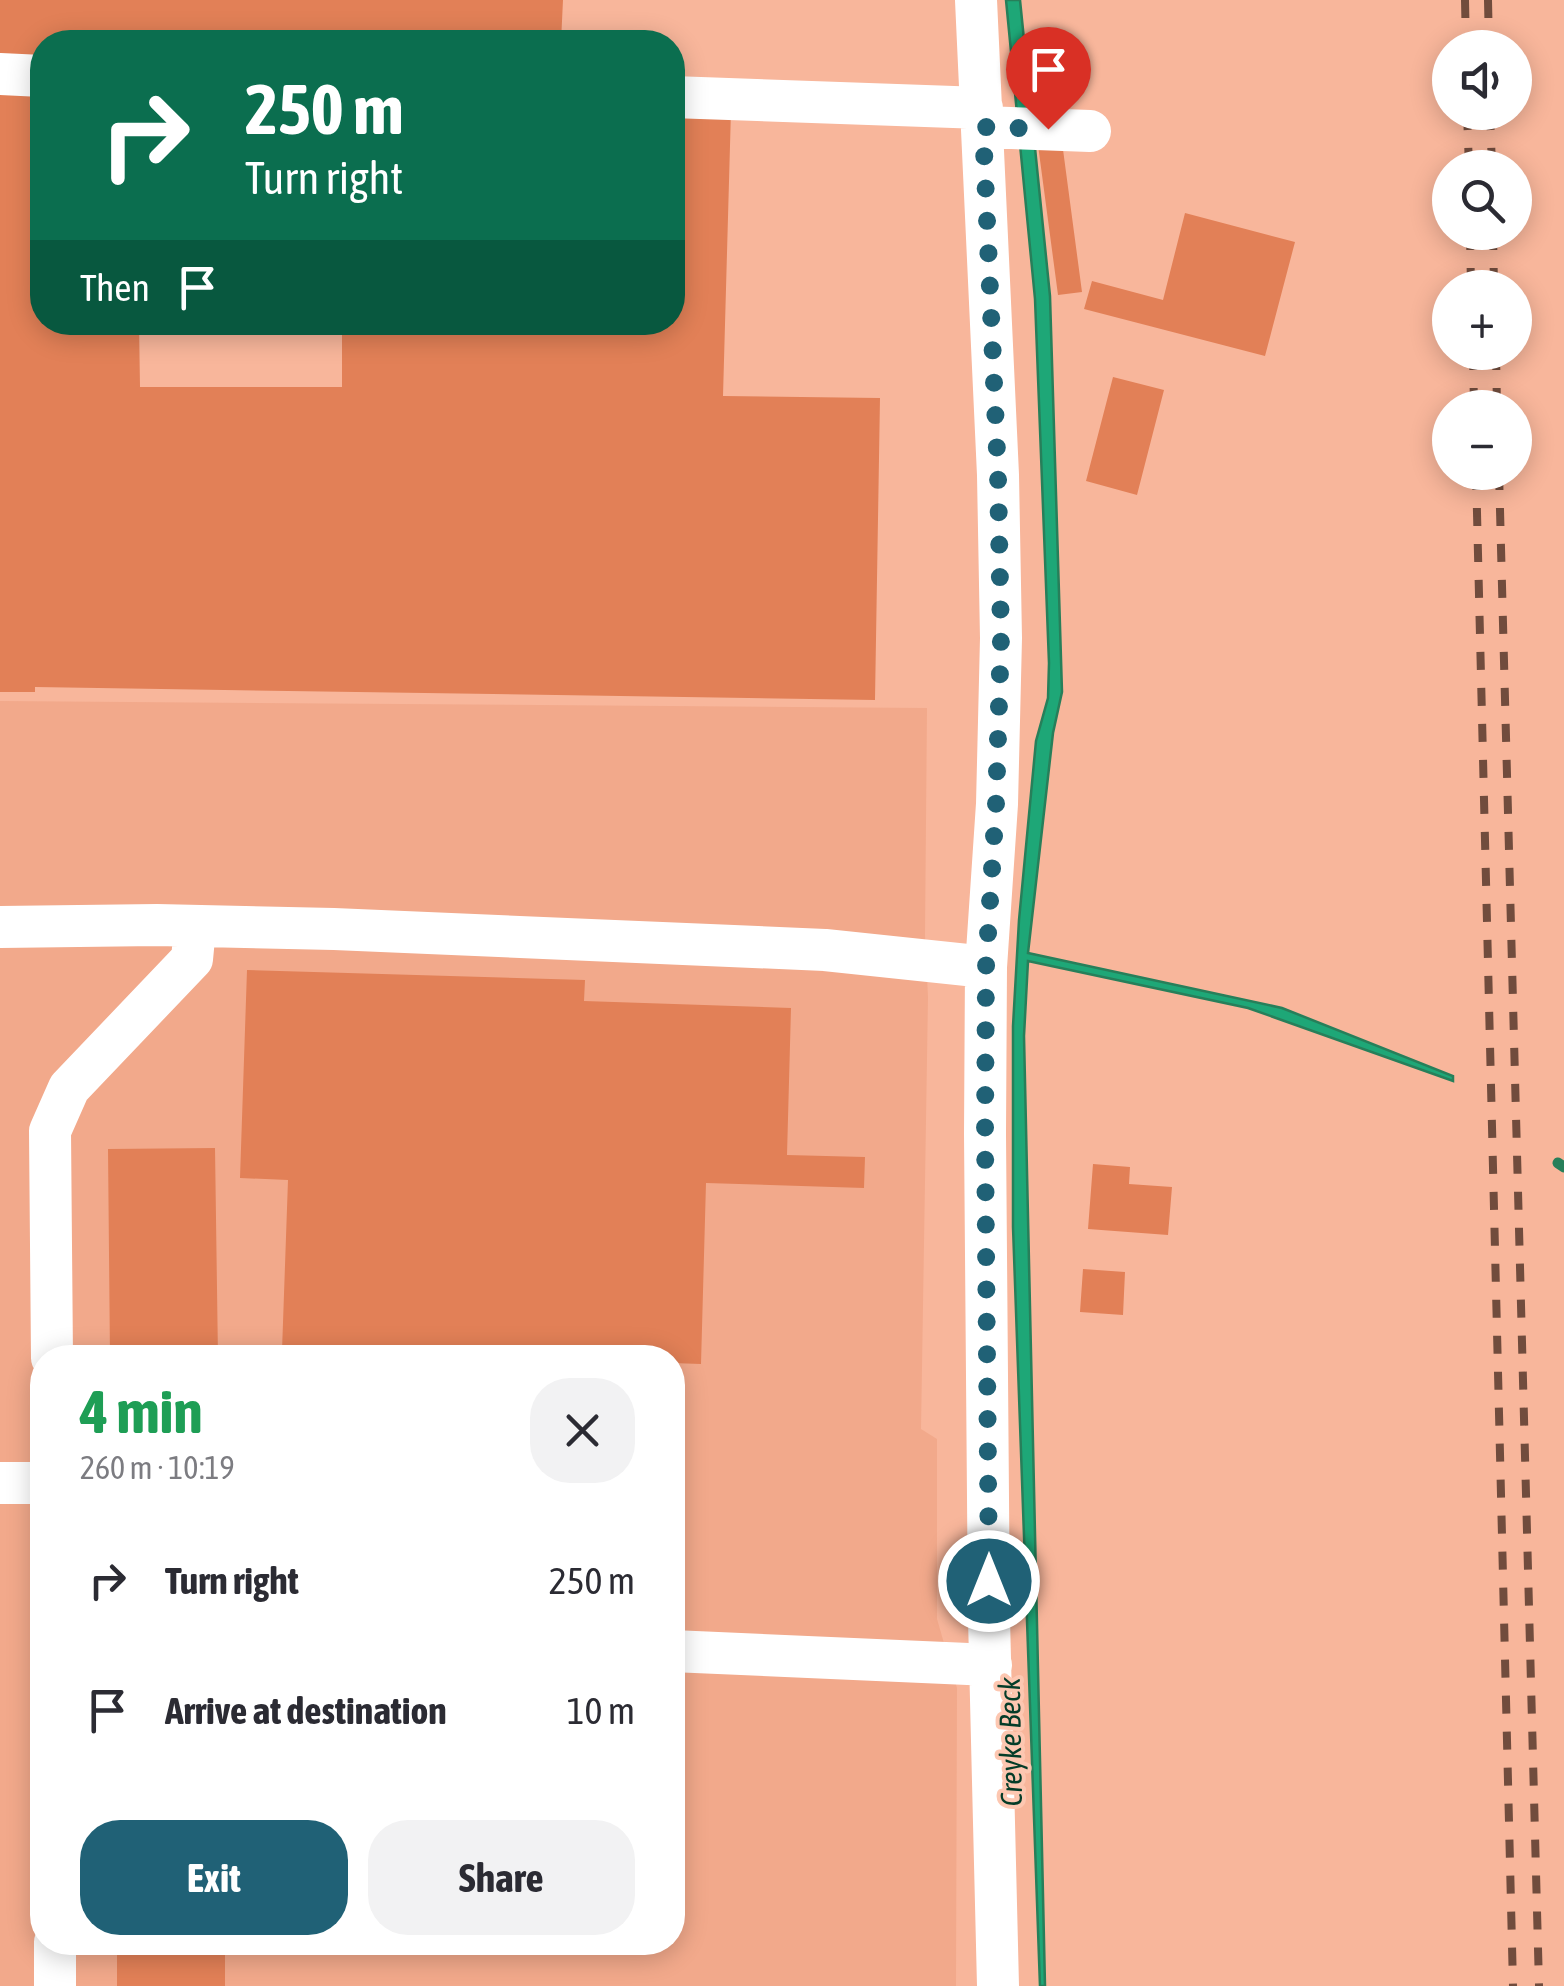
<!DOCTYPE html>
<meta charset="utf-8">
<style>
:root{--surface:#fff;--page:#f2f2f3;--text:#2b2b33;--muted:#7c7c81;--accent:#206176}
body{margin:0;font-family:"Asap Condensed",sans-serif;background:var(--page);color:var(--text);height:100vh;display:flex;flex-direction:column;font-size:38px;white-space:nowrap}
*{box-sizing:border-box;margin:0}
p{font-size:32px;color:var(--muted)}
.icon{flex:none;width:55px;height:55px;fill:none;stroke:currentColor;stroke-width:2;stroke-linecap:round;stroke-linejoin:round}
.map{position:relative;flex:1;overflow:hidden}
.panel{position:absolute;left:30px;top:1345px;width:655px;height:610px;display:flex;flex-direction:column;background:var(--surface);border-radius:40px;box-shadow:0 5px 25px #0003}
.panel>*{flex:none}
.banner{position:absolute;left:30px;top:30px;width:655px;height:305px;border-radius:40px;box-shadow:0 5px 25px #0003;background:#0b6e4f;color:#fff;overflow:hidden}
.buttons{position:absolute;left:1432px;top:30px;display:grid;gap:20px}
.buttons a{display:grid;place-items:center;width:100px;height:100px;border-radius:50%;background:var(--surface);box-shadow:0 5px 25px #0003;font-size:50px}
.pin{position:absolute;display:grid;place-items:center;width:85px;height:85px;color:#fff;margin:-102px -42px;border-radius:50% 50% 50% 0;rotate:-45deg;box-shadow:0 0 10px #0007}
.pin .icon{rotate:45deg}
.me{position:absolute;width:110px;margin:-55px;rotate:0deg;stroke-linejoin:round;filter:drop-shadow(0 0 8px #0008)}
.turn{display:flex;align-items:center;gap:35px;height:210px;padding:0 50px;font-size:45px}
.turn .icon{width:130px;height:130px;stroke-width:2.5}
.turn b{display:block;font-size:70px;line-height:85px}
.then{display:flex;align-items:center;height:95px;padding:0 50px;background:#0003;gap:20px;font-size:38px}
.round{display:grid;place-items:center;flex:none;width:105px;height:105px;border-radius:40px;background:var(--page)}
.headline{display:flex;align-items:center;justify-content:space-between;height:170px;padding:0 50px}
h1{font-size:60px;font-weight:700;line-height:75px;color:#1e9e55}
.action{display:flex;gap:20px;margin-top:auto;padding:20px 50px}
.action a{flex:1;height:115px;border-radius:40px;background:var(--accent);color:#fff;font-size:40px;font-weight:700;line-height:115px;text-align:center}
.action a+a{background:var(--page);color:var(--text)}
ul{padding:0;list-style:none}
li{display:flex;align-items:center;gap:30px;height:130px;padding:0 50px}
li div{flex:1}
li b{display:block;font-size:38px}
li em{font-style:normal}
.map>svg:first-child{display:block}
</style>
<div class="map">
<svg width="1564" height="1986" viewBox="0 0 1564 1986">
<rect width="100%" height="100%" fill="#f8b69b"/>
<!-- built -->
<path fill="#f2a98b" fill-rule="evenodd" d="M0 701 927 708 925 935 928 997 921 1429 937 1439V1619L957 1688 956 1986H0ZM42 1358H672V1942H42Z"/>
<!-- water -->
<path fill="#1ea777" stroke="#277f5a" stroke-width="2.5" d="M1006 0H1020L1050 296 1062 692 1053 733 1028 953 1282 1008 1453 1076V1081L1248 1008 1028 961 1024 1036 1045 1986H1040L1013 1227V1026L1019 920 1036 741 1048 698 1049 663 1035 299Z"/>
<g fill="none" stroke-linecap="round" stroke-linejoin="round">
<!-- stream -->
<path stroke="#277f5a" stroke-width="11" d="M1558 1163 1564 1167"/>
</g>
<!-- building -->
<path fill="#e28057" d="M0 0H563L561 42H42V63H0Z
M42 93V322H139L140 387H342V322H672V109L731 110 723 396 880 398 875 700 35 687V692H0V94Z
M1062 142 1082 292 1058 295 1038 145Z
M1185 213 1295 242 1265 356 1084 309 1092 281 1163 300Z
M1113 377 1164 390 1137 495 1086 481Z
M247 970 585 980 584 1001 791 1008 787 1155 865 1157 864 1188 706 1183 701 1364 672 1363V1358H492L282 1351 288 1180 240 1178Z
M215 1148 218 1358H110L108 1149Z
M1093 1164 1130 1167 1129 1184 1172 1187 1168 1235 1088 1229Z
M1083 1269 1125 1272 1123 1315 1080 1312Z
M117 1942H225V1986H117Z"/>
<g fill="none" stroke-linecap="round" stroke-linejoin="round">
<!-- minor -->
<path stroke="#fff" stroke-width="42" d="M976 0 998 475 1001 638 997 804 986 967 985 1134 989 1618 998 1986
M0 74 42 76
M672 97 982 108
M983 127 1090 131
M0 927 157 925 334 929 825 950 986 967
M52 1358 50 1131 69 1088 192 959 195 927
M0 1483H42
M672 1651 991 1665
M55 1942V1986"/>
<!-- rail -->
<path stroke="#714c3d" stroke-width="8" stroke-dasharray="18 18" stroke-linecap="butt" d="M1465 0 1466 48
M1488 0 1489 48
M1467 112 1469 168
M1490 112 1492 168
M1470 232 1471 288
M1493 232 1494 288
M1473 352 1474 408
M1496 352 1497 408
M1476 472 1513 1986
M1499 472 1539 1986"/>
</g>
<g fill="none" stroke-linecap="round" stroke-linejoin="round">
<!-- route -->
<path stroke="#206176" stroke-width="18" stroke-dasharray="0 32.4" d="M989 1581 985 1134 986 967 996 804 1001 638 998 475 983 127 1048 129"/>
</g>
<g text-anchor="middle" stroke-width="8" stroke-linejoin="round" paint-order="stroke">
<!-- water labels -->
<g font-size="30" font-style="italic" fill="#043c28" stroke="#fdc7b1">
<text transform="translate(1011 1742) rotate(-91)" y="10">Creyke Beck</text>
</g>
</g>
</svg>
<div class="buttons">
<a><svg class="icon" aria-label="sound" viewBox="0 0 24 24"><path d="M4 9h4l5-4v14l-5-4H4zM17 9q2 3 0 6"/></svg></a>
<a><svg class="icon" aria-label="search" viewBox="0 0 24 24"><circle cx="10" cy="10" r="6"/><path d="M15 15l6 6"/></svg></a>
<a>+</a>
<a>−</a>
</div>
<div class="pin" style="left:1048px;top:129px;background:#d93025"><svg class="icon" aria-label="arrive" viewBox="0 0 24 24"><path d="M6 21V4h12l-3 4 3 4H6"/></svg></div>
<svg class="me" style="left:989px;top:1581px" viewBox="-20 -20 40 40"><circle r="17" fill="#206176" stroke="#fff" stroke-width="3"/><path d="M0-11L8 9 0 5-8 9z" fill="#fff"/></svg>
<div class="banner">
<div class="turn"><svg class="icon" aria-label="right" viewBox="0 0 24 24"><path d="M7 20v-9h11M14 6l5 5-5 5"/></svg><div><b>250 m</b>Turn right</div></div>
<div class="then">Then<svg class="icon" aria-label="arrive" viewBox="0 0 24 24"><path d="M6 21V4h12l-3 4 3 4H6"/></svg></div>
</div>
<section class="panel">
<div class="headline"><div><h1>4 min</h1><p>260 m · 10:19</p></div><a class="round"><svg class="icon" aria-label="close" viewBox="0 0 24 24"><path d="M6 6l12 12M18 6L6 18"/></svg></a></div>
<ul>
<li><svg class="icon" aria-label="right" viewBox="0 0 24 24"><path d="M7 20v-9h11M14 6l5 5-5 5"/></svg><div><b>Turn right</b></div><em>250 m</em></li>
<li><svg class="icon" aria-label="arrive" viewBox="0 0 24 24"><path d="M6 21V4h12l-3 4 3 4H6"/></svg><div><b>Arrive at destination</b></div><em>10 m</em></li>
</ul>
<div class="action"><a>Exit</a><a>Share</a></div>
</section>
</div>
